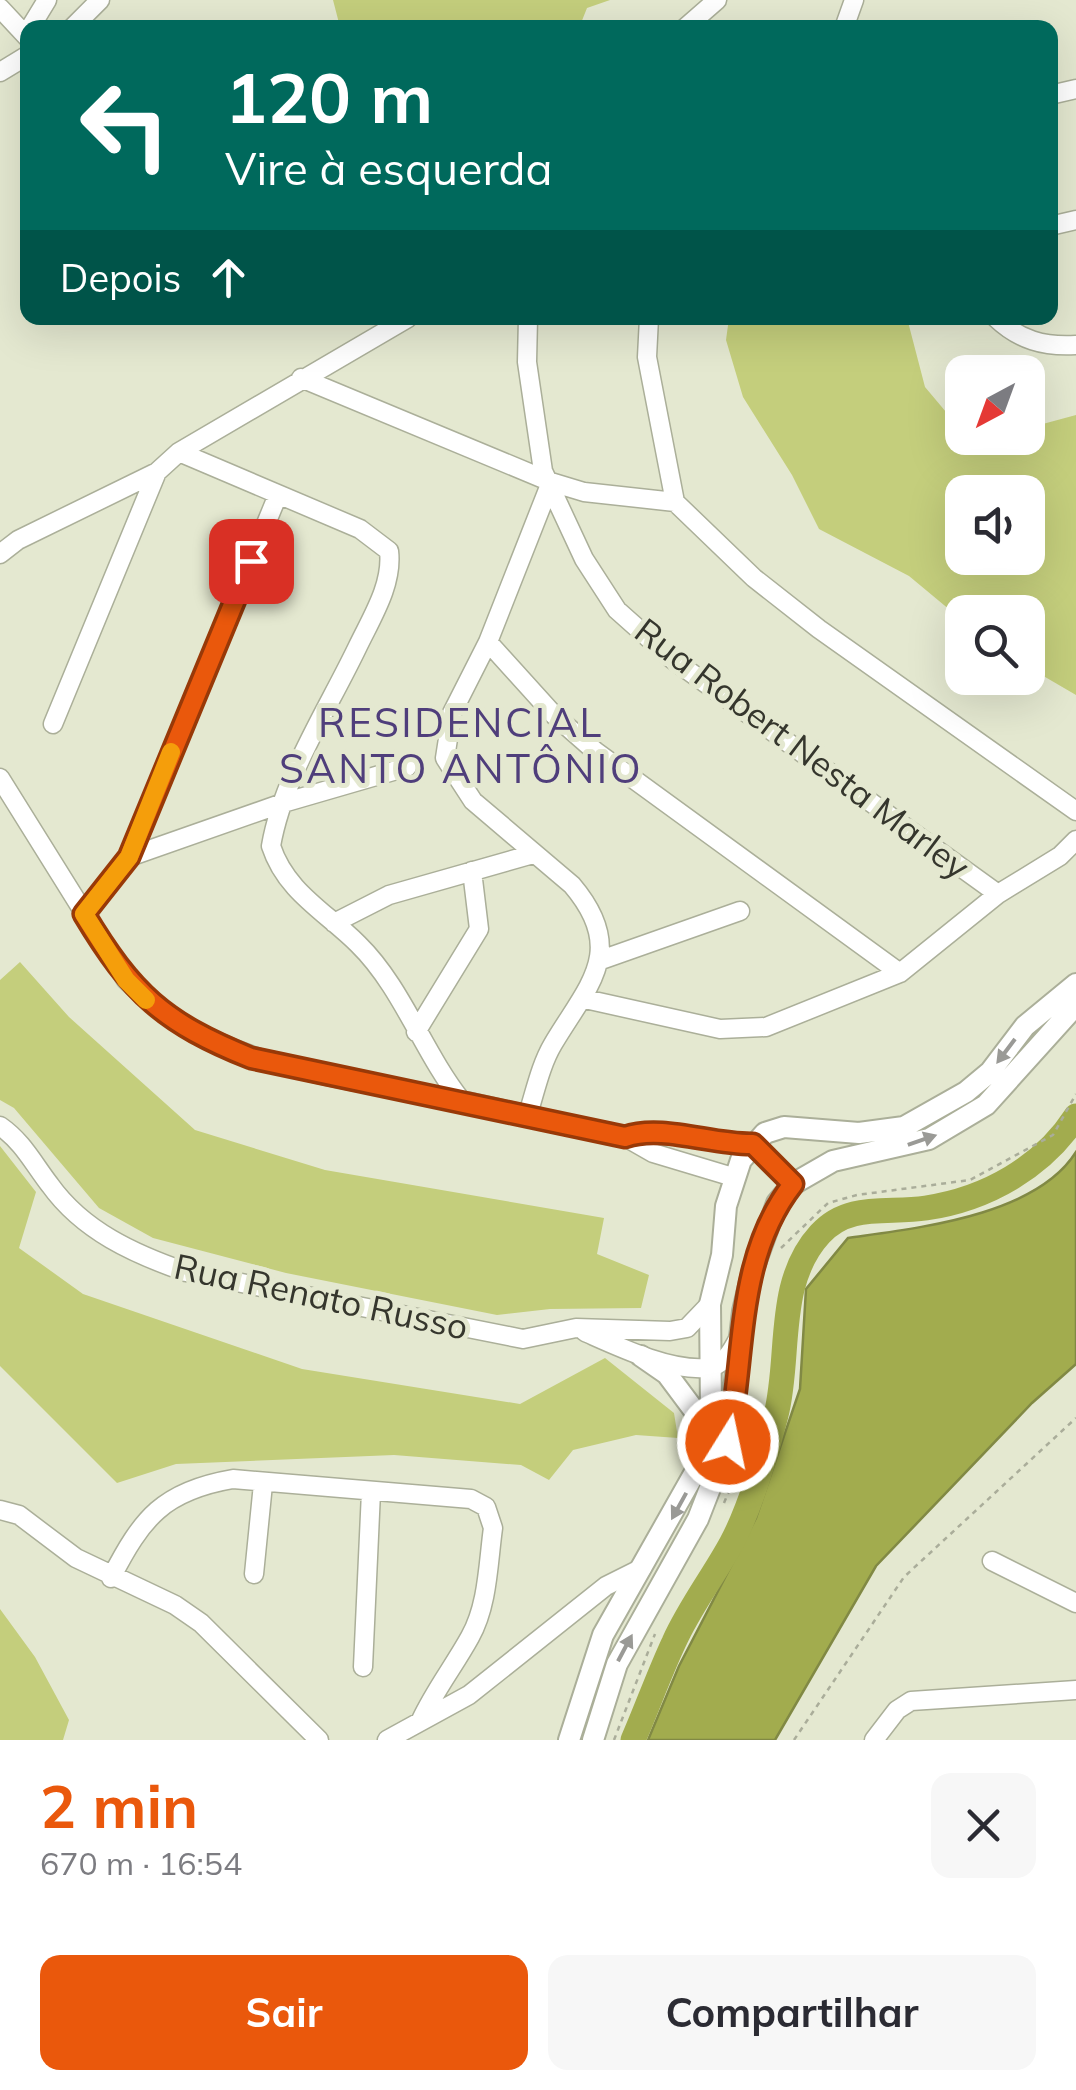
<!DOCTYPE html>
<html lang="pt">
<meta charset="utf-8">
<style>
:root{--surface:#fff;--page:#f7f7f7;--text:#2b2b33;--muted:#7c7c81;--accent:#ea580c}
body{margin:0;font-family:Mulish,sans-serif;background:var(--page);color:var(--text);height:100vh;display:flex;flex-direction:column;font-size:38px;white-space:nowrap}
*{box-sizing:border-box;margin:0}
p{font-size:32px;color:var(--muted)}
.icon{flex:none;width:55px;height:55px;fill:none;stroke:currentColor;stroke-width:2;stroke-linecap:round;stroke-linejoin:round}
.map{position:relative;height:1740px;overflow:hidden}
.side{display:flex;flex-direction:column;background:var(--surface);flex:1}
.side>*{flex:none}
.banner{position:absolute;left:20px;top:20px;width:1038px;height:305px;border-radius:20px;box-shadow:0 10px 40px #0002;background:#00695c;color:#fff;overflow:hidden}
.needle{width:65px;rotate:221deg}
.buttons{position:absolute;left:945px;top:355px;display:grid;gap:20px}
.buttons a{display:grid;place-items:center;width:100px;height:100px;border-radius:20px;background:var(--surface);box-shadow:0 10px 40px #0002;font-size:50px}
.pin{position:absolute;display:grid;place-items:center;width:85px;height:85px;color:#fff;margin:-42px;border-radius:20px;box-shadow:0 5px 15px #0006}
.me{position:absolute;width:110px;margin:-55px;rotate:10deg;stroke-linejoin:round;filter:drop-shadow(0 0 8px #0008)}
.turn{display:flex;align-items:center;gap:35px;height:210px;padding:0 40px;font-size:45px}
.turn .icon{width:130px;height:130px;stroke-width:2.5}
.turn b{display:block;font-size:70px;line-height:85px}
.then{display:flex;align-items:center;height:95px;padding:0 40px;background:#0003;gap:20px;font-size:38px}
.round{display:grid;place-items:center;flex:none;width:105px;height:105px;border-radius:20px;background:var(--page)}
.summary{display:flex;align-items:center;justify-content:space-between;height:170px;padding:0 40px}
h1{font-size:60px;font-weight:700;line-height:75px;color:var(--accent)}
.cta{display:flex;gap:20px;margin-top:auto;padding:20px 40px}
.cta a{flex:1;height:115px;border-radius:20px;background:var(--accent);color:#fff;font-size:40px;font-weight:700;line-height:115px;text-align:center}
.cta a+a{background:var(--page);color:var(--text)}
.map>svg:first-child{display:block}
</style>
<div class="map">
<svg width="1076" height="1740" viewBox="0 0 1076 1740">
<rect width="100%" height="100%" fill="#e4e8d0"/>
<!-- green -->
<path fill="#c4ce7c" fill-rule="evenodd" d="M333 0H610L587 8 579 28 340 27Z
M729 318H907L925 387 962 431V438L979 451 1007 438H1028V428L1076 415V695L1028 667V612H962V620L909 576 819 529 792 475 743 397 726 340ZM1028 492V558H962V492Z
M20 962 69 1017 195 1130 325 1170 604 1218 597 1254 649 1275 641 1308 550 1309 497 1315 286 1273 153 1238 99 1208 14 1108 0 1100V980Z
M0 1146 36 1192 19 1248 83 1294 302 1369 520 1404 605 1358 674 1413 678 1438 636 1435 573 1450 549 1480 521 1465 394 1455 176 1464 117 1483 0 1366Z
M0 1609 35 1657 69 1720 63 1740H0Z"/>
<!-- water -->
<path fill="#a2ac4e" stroke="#818944" stroke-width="2.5" d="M1076 1152V1364L1032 1403 876 1566 775 1740H648L679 1666 756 1518 800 1389 806 1289 848 1238C917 1228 1036 1216 1076 1152Z"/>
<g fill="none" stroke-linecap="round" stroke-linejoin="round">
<!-- river -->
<path stroke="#a2ac4e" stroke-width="25" d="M633 1740C647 1708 659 1674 674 1642 689 1608 713 1577 731 1544 749 1511 767 1452 776 1415 791 1356 775 1283 820 1234 849 1202 888 1214 926 1208 987 1199 1043 1167 1076 1116"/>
<!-- minor casing -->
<g stroke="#abaf99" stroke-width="21">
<path id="minor" d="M0 8 28 38
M30 28 47 0
M72 28 100 0
M685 28 717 0
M844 28 854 0
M0 72 28 55
M1050 95 1076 89
M1050 226 1076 220
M528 318 527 362 543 471 584 559 617 610 672 659 998 894
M649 318 647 357 675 502 754 578 819 629 1076 811
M996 318C1019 340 1044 347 1076 345
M301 378 551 482 584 492 675 502
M179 452 360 529 389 551C393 584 372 617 358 646 328 709 283 777 271 846 286 892 326 912 358 944 402 987 423 1052 461 1100
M0 554 18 540 157 472 179 452 408 318
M488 642 554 715 595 751 900 973
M53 724 157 472
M0 778 126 980C219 1070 339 1077 460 1100 515 1111 570 1126 625 1137L653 1153 733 1177
M129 857 277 497
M84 915 129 857 283 803 407 767
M334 923 389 895 533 854
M601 960 740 911
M585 999 720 1029 766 1027 900 973 998 894 1060 856 1076 840
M416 1032 479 929 472 871
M527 1117C535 1093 540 1066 553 1044 588 985 628 951 572 885L473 801 445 758 452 713 488 642 551 482
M0 1126C23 1142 33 1163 50 1185 83 1231 134 1254 186 1272L523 1339 576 1328 670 1331 687 1328 710 1304
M625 1137C662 1124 712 1145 753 1143L793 1184
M585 1332C619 1347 669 1371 706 1368 723 1367 732 1351 739 1337
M0 1510 19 1515 76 1558 175 1605 201 1623 319 1740
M992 1561 1076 1603
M254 1574 263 1484
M111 1578C142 1518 163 1491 233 1479L471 1499 486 1507 493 1528C488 1564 488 1605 470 1637 454 1666 435 1690 421 1720
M363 1667 371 1492
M387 1740 469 1695 606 1586 642 1568
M874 1740 897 1710 911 1701 1076 1690"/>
</g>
<!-- major casing -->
<g stroke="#abaf99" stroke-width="24">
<path id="major" d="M641 1356 667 1374 708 1429
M569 1740 603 1635 698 1467 711 1410 710 1304 722 1255 726 1206 741 1160 765 1133 784 1127 859 1133 904 1127 966 1092 990 1072 1025 1026 1076 984
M593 1740 617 1664 698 1519 728 1442 743 1311 753 1269 777 1203 793 1184 833 1161 929 1139 986 1105 1076 1005"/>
</g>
<!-- path -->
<path stroke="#aaad9a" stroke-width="2.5" stroke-dasharray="5 5" stroke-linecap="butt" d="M781 1248 828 1203 857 1195 970 1180 1053 1135 1076 1094
M747 1443 752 1401
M724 1503 736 1474
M614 1740 655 1634
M794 1740 904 1577 1076 1418"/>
<!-- minor -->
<use href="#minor" stroke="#fff" stroke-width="18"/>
<!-- major -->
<use href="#major" stroke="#fff" stroke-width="20"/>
</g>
<!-- one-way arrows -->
<defs><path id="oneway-solid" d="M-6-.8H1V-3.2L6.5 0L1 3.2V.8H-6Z" transform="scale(2.5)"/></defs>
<g fill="#9a9a96">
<use href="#oneway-solid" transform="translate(1006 1051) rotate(127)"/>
<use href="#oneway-solid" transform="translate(922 1140) rotate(-19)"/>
<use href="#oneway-solid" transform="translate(679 1506) rotate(119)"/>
<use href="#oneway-solid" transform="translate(625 1648) rotate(-62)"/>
</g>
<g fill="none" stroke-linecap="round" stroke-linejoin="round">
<!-- route casing -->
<g stroke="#983908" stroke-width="25">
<path id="route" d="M251 561 129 857 84 914C132 994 164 1023 251 1058L625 1137C662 1124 712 1145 753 1144L793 1184C735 1258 746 1355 728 1442"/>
</g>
<!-- route -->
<use href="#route" stroke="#ea580c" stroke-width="18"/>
<!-- slow -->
<path stroke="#f59e0b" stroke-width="18" d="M146 1000 126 980 84 914 129 857 171 752"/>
</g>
<g text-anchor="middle" stroke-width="10" stroke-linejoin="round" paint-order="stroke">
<!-- street labels -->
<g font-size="35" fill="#35362d" stroke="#e4e8d0">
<text transform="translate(802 749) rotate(37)" y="12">Rua Robert Nesta Marley</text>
<text transform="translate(321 1297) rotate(12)" y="12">Rua Renato Russo</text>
</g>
<!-- quarter labels -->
<g font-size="40" letter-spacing="2.5" fill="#4f3e7b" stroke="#e4e8d0">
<text x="461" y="737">RESIDENCIAL<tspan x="461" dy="46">SANTO ANTÔNIO</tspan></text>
</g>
</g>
</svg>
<div class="buttons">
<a><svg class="needle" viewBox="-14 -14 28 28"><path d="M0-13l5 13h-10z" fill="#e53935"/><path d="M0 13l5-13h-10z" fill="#7c7c81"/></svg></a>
<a><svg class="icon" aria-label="sound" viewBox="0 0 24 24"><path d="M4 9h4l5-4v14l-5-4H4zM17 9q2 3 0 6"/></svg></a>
<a><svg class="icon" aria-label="search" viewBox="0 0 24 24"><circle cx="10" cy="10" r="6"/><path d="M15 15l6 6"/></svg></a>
</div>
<div class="pin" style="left:251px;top:561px;background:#d93025"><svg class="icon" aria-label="arrive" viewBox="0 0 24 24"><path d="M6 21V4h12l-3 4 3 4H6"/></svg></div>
<svg class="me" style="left:728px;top:1442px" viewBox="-20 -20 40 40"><circle r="17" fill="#ea580c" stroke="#fff" stroke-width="3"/><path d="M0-11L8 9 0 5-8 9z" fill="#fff"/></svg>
<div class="banner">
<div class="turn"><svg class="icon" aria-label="left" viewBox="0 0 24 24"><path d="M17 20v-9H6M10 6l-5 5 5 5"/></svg><div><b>120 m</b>Vire à esquerda</div></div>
<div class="then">Depois<svg class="icon" aria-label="ahead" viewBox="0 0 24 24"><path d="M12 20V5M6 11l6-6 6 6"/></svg></div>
</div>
</div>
<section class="side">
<div class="summary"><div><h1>2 min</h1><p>670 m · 16:54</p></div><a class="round"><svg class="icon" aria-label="close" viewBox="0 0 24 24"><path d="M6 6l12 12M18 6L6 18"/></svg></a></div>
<div class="cta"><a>Sair</a><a>Compartilhar</a></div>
</section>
